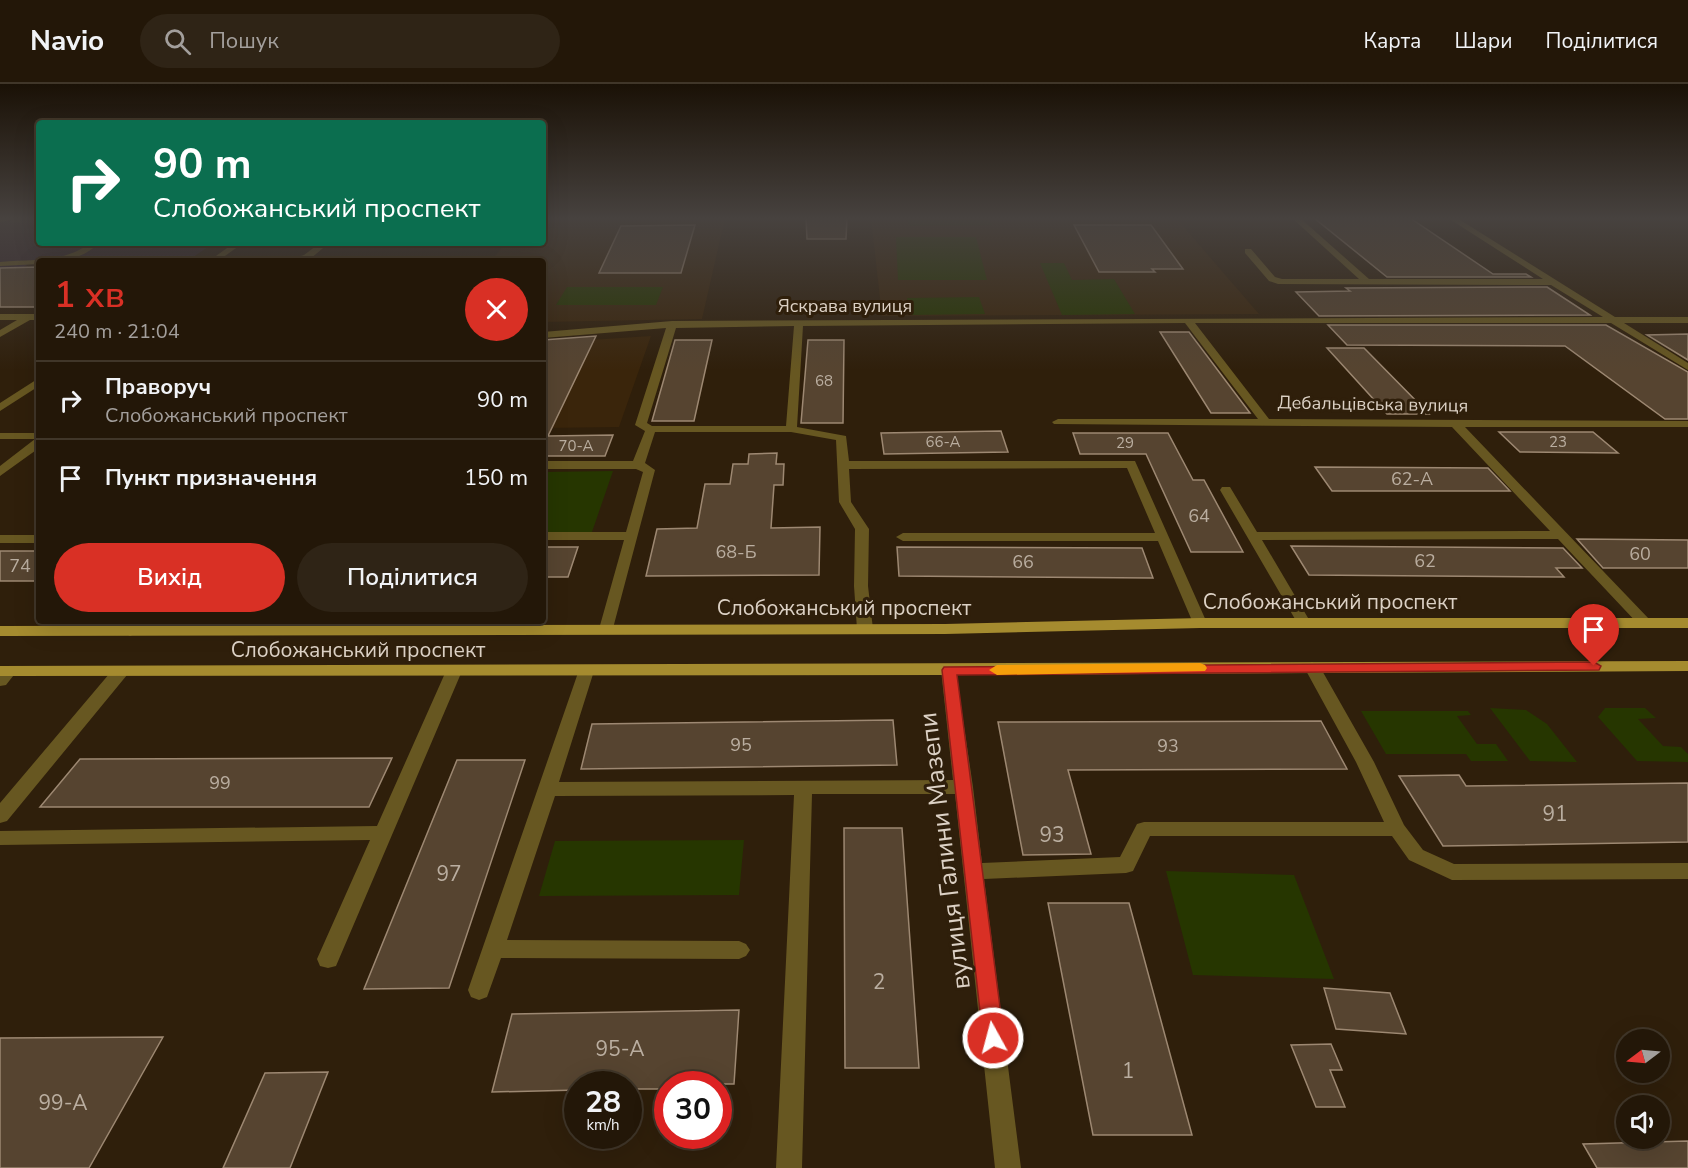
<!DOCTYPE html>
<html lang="uk">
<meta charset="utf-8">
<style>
:root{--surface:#231708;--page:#2f2416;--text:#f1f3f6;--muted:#a39f9c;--line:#403629;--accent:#d93025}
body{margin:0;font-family:"Nunito Sans",sans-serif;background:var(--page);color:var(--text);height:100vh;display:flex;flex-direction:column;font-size:22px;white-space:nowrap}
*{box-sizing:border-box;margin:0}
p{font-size:20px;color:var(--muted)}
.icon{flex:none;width:33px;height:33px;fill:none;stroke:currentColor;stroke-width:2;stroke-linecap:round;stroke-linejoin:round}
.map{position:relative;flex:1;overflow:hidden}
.sheet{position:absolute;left:36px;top:174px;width:510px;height:366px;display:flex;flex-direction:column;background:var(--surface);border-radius:6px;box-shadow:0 6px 24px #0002,0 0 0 2px var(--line)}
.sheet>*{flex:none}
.banner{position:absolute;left:36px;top:36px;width:510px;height:126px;border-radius:6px;box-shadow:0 6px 24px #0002,0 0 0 2px var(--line);background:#0b6e4f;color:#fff;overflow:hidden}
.needle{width:39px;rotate:254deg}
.fabs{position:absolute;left:1616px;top:945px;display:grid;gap:12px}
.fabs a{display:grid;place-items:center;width:54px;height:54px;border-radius:50%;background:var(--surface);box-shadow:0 6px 24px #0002,0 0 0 2px var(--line);font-size:30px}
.speed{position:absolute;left:564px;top:987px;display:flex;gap:12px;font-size:30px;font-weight:700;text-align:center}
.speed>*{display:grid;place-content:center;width:78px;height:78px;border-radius:50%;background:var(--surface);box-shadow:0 6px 24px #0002,0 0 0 2px var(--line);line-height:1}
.speed small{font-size:15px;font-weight:400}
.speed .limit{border:9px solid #d22;background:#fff;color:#111}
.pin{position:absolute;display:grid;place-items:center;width:51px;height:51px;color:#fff;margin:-62px -26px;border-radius:50% 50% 50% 0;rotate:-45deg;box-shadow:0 0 6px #0007}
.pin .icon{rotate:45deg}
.me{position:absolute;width:66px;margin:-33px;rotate:353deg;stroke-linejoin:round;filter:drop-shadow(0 0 4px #0008)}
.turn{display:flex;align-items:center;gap:21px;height:126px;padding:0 18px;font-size:27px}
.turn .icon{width:78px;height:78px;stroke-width:2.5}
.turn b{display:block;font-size:42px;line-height:51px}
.round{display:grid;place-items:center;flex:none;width:63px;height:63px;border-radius:32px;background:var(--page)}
.head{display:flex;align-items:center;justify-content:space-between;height:102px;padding:0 18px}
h1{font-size:36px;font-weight:600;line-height:45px;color:var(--accent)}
.primary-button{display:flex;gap:12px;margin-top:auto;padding:12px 18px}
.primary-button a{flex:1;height:69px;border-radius:36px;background:var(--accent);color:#fff;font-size:24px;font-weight:600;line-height:69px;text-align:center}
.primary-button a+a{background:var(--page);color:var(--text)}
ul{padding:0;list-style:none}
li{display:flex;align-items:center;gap:18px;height:78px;padding:0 18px;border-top:2px solid var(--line)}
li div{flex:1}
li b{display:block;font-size:22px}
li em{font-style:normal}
header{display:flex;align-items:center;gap:36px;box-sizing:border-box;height:84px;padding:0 30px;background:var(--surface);border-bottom:2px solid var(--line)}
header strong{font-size:28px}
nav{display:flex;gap:33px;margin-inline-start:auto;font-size:21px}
.search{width:420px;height:54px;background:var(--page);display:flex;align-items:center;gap:15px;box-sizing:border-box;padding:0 21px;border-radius:33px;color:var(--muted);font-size:22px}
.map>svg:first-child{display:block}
</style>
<header>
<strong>Navio</strong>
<div class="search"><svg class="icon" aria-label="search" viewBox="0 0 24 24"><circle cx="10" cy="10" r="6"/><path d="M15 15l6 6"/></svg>Пошук</div>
<nav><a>Карта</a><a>Шари</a><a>Поділитися</a></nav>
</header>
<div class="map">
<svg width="1688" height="1084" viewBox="0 0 1688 1084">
<rect width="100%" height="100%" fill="#2f1f0b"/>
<!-- built -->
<path fill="#3a250b" d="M543 134H725L702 235 543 238V177H491L506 159H543Z
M871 134H1176L1259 230 882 232Z
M651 252 619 343 543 344V259Z"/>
<!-- medical -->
<path fill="#35242d" d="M0 134H39V159H214L187 177H39V180H29L0 195Z"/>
<!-- green -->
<path fill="#263600" d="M906 134H988L992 141 910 142Z
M896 153H976L987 196H898Z
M1040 179H1064L1072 196 1114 195 1135 230 1062 231Z
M567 203H663L656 221H556Z
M979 213 985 230 910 231 907 214Z
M613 387 592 448H543V388Z
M1490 624 1526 626 1547 640 1577 678 1530 677Z
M1605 624H1645L1656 634 1638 635 1663 662 1681 663 1688 670V678L1637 677 1598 633Z
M1361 627H1468L1471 631 1457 632 1477 660H1496L1508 677H1471L1466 670H1386Z
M744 756 739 811 539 812 555 757Z
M1166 787 1294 791 1334 895 1193 891Z"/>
<!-- building -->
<path fill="#564430" stroke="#9d8872" stroke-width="1.5" d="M806 134H847L846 155H807Z
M1314 134H1410L1493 190H1526L1531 193H1387Z
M695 141 681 189H599L621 142Z
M1074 141H1151L1183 185H1152L1155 188H1099Z
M39 183V223H0V184Z
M1547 203 1590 231 1319 232 1296 208 1350 207 1346 204Z
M1328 241H1606L1688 288V335H1665L1565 262 1347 261Z
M1160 248H1189L1250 329H1211Z
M1688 250V276L1647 251Z
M596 252 548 352 613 351 605 372H543V256Z
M675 256H712L694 337H652Z
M808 256H844L843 339H801Z
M1327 264H1364L1429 330H1387Z
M1001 347 1008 368 884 370 881 349Z
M1499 348H1593L1618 369 1520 368Z
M1073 349H1168L1193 396H1204L1243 468H1191L1146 370H1080Z
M777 369 776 380H784L783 401H774L771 444 820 443 819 491 646 492 657 445 697 444 705 400H730L733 380H748L749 370Z
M1315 383 1488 384 1510 407H1332Z
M1577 455 1688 456V484H1603Z
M1291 462 1563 464 1582 484H1556L1564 493 1309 491Z
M543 463H578L568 493H543Z
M897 463 1142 464 1153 494 899 492Z
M0 467H39V497H0Z
M893 636 897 681 581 685 592 640Z
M1321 637 1347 685 1068 686 1091 770 1023 771 998 638Z
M392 674 369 723H40L80 675Z
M457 676H525L449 904 364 905Z
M1459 691 1466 702 1688 699V758L1443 762 1399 692Z
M844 744H902L919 984H845Z
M1048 819H1129L1192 1051H1093Z
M1324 904 1390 909 1406 950 1336 945Z
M739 926 734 1000H668V1005H628V1000H578V1006L492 1008 512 930Z
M163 953 89 1084H0V954Z
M1331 960 1342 986H1330L1345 1023H1316L1291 961Z
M328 988 290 1084H223L265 989Z
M1688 1057V1084H1597L1583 1060Z"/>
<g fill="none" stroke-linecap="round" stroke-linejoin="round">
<!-- minor-tunnel -->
<path stroke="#493a27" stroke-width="8" stroke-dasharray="8 4.5" stroke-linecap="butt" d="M12 135 22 134"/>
<!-- minor -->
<path fill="#675721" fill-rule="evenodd" d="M0 134H15L16 135 0 138Z
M1292 134H1300L1369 195H1543L1448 134H1457L1615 233H1688V239H1624L1688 279V286L1611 239H1195L1269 335 1688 337V343H1465L1650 536 1652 539 1650 542H1640L1558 455 1262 456 1311 539 1304 544 1299 542 1220 406 1222 403H1230L1257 448 1550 447 1452 343 1054 340 1052 338 1058 335H1258L1185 239 803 242 797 343 846 352 849 377H1135L1207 539 1205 542 1200 544 1193 539 1158 457H903L896 453 903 449H1155L1127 384 849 385 851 418 869 445 868 502 873 545 865 550 857 545 854 502 855 445 839 418 836 356 791 348H655L645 379 655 386 612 548H602L599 545 624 456H543V448H626L643 388 636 385H543V377H633L645 347 635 341 666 244 543 254V248L672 237 1603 233 1551 201 1278 200 1269 197 1245 169V165H1251L1275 193 1282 195H1359ZM794 242 786 342H652L647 339 676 244Z
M90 159H99C82 176 62 177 39 177V180L0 182V178C31 175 65 179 90 159Z
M234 159H243L218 177H209Z
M320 159H329L310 175 287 177 304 171Z
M0 230H39V236H30L0 253V246L17 236H0Z
M39 294V302L0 327V319Z
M0 349H39V364L0 392V382L35 355H0Z
M0 451H39V459H0Z
M131 537H146L135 550 130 552 122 547Z
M1312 578 1320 583 1374 678 1404 741 1423 766 1454 780 1688 779V795L1452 796 1409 776 1392 752H1150L1133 787 1126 789 984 795 1021 1084H995L955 710H812L802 1084H776L794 711 555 712 507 856 739 857 746 860 750 866 746 872 739 875 501 874 487 913 479 916 471 913 468 906 580 583H592L594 587 559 698 953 696 941 586 943 582H955L973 703 982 779 1120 773 1137 740 1144 738H1384L1356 678 1304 583Z
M9 582 17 587 6 601 0 602V587Z
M121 582 127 583 129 587 127 591 7 737 0 739V719L115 583Z
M454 582 462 587 336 882 328 884 320 882 317 875 370 756 0 761V747L377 742 446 587Z"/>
<!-- major -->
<path fill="#a58b2f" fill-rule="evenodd" d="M1200 534H1688V544H1200L945 550 0 552V542L945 540Z
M1688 577V587L949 591 0 592V582Z"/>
</g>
<!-- sky -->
<linearGradient id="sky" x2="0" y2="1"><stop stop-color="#1a1106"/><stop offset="0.47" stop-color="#47423f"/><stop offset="1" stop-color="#47423f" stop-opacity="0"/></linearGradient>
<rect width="1688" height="286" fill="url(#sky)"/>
<!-- route -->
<path fill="#d93025" stroke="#8d1f18" stroke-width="1.5" d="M1594 578 1601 582 1599 586 957 591 1004 954 1000 960 993 963 986 960 983 954 942 586 944 583Z"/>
<!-- slow -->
<path fill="#f59e0b" d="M1200 579 1205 581 1207 584 1205 587 997 591 989 586 997 581Z"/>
<g text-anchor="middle" stroke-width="6" stroke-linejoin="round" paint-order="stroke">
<!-- far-number labels -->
<g font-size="15" fill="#baaea0">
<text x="824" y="302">68</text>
<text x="943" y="363">66-А</text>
<text x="1558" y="363">23</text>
<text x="1125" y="364">29</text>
<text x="576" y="367">70-А</text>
</g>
<!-- far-street labels -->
<g font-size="18" fill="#dcd1c5" stroke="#2f1f0b">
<text x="845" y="228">Яскрава вулиця</text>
<text transform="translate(1373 320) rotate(1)" y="6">Дебальцівська вулиця</text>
</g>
<!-- number labels -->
<g font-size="18" fill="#baaea0">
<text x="1412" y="401">62-А</text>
<text x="1199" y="438">64</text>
<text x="736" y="474">68-Б</text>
<text x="1640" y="476">60</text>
<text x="1425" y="483">62</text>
<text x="1023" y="484">66</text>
<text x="20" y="488">74</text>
<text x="741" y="667">95</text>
<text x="1168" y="668">93</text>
<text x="220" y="705">99</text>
</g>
<!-- street labels -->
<g font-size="21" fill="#dcd1c5" stroke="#2f1f0b">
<text x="1330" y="525">Слобожанський проспект</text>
<text x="844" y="531">Слобожанський проспект</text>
<text x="358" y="573">Слобожанський проспект</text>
</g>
<!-- near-number labels -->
<g font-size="21" fill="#baaea0">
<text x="1555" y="737">91</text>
<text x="1052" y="758">93</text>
<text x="449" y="797">97</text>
<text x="879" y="905">2</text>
<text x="620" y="972">95-А</text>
<text x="1128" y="994">1</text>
<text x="63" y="1026">99-А</text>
</g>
<!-- near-street labels -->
<g font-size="26" fill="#dcd1c5" stroke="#2f1f0b">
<text transform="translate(944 767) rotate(-97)" y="9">вулиця Галини Мазепи</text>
</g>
</g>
</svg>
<div class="fabs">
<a><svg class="needle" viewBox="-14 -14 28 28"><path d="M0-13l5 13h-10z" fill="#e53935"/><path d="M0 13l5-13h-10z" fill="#a39f9c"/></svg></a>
<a><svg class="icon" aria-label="sound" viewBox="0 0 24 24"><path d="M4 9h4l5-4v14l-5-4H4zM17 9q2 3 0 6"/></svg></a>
</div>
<div class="speed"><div>28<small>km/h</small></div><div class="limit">30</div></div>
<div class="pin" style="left:1594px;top:582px;background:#d93025"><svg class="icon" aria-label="arrive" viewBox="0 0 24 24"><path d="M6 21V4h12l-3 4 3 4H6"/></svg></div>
<svg class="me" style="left:993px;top:954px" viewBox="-20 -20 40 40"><circle r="17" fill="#d93025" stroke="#fff" stroke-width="3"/><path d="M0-11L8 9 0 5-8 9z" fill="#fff"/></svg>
<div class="banner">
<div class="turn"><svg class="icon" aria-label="right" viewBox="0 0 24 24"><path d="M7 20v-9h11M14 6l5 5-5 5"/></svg><div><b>90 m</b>Слобожанський проспект</div></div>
</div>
<section class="sheet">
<div class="head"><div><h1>1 хв</h1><p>240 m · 21:04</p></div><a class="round" style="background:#d93025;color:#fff"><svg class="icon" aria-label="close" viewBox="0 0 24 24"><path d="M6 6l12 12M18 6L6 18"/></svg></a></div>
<ul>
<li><svg class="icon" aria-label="right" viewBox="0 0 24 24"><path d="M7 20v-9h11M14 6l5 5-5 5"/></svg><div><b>Праворуч</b><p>Слобожанський проспект</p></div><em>90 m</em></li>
<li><svg class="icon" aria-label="arrive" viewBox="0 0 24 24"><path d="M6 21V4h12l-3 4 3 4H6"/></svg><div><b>Пункт призначення</b></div><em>150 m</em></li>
</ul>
<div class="primary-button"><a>Вихід</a><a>Поділитися</a></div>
</section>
</div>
